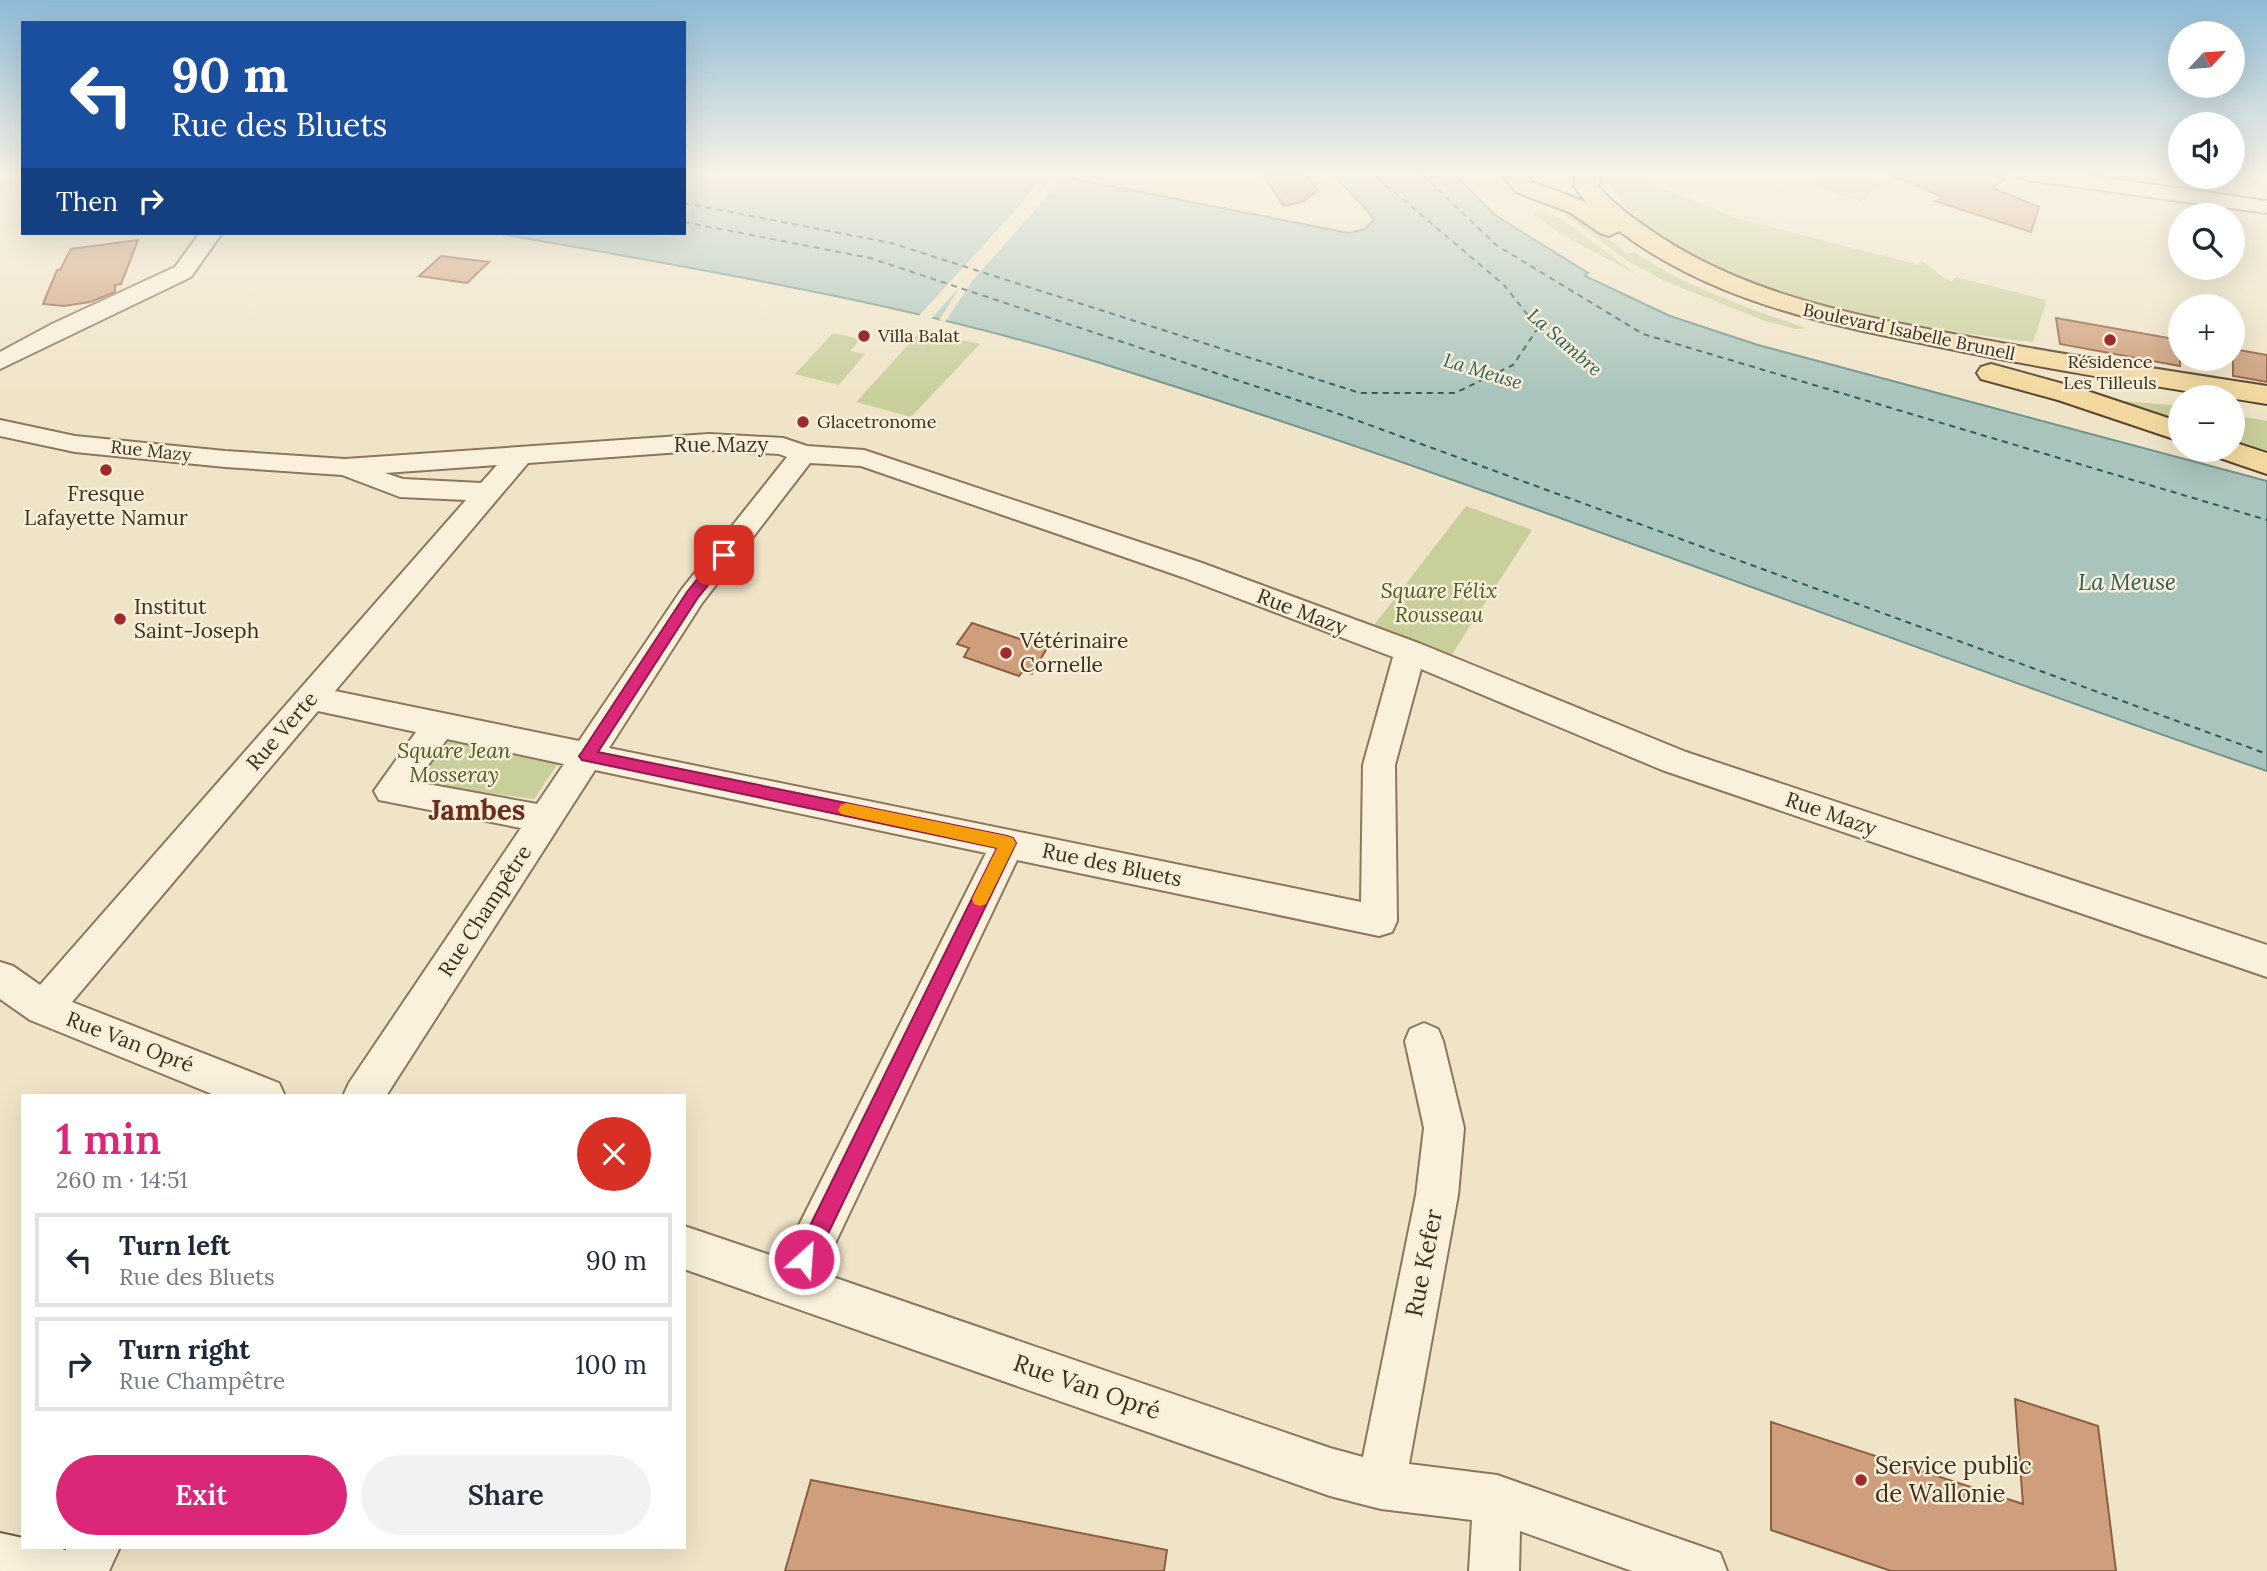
<!DOCTYPE html>
<meta charset="utf-8">
<style>
:root{--surface:#fff;--page:#f2f2f3;--text:#1f2937;--muted:#747a83;--line:#e0e1e3;--accent:#db2777}
body{margin:0;font-family:Lora,serif;background:var(--page);color:var(--text);height:100vh;display:flex;flex-direction:column;font-size:26px;white-space:nowrap}
*{box-sizing:border-box;margin:0}
p{font-size:23px;color:var(--muted)}
.icon{flex:none;width:38px;height:38px;fill:none;stroke:currentColor;stroke-width:2;stroke-linecap:round;stroke-linejoin:round}
.map{position:relative;flex:1;overflow:hidden}
.sheet{position:absolute;left:21px;top:1094px;width:665px;height:455px;display:flex;flex-direction:column;background:var(--surface);border-radius:0px;box-shadow:0 7px 28px #0002}
.sheet>*{flex:none}
.banner{position:absolute;left:21px;top:21px;width:665px;height:214px;border-radius:0px;box-shadow:0 7px 28px #0002;background:#1a4fa0;color:#fff;overflow:hidden}
.needle{width:46px;rotate:64deg}
.controls{position:absolute;left:2168px;top:21px;display:grid;gap:14px}
.controls a{display:grid;place-items:center;width:77px;height:77px;border-radius:50%;background:var(--surface);box-shadow:0 7px 28px #0002;font-size:35px}
.pin{position:absolute;display:grid;place-items:center;width:60px;height:60px;color:#fff;margin:-30px;border-radius:14px;box-shadow:0 4px 10px #0006}
.me{position:absolute;width:77px;margin:-38px;rotate:26deg;stroke-linejoin:round;filter:drop-shadow(0 0 5px #0008)}
.turn{display:flex;align-items:center;gap:24px;height:147px;padding:0 35px;font-size:32px}
.turn .icon{width:91px;height:91px;stroke-width:2.5}
.turn b{display:block;font-size:49px;line-height:60px}
.then{display:flex;align-items:center;height:66px;padding:0 35px;background:#0003;gap:14px;font-size:26px}
.round{display:grid;place-items:center;flex:none;width:74px;height:74px;border-radius:37px;background:var(--page)}
.headline{display:flex;align-items:center;justify-content:space-between;height:119px;padding:0 35px}
h1{font-size:42px;font-weight:600;line-height:52px;color:var(--accent)}
.cta{display:flex;gap:14px;margin-top:auto;padding:14px 35px}
.cta a{flex:1;height:80px;border-radius:42px;background:var(--accent);color:#fff;font-size:28px;font-weight:600;line-height:80px;text-align:center}
.cta a+a{background:var(--page);color:var(--text)}
ul{padding:0;list-style:none}
li{display:flex;align-items:center;gap:21px;height:94px;margin:0 14px 10px;padding:0 21px;border:4px solid var(--line);border-radius:0px}
li div{flex:1}
li b{display:block;font-size:26px}
li em{font-style:normal}
.map>svg:first-child{display:block}
</style>
<div class="map">
<svg width="2267" height="1571" viewBox="0 0 2267 1571">
<rect width="100%" height="100%" fill="#f0e4c8"/>
<!-- green -->
<path fill="#c9cf9b" d="M1606 174H1628L1740 219 1919 265 1921 261C1933 267 1938 277 1952 281L1956 277 2047 300 2033 342C1990 338 1948 330 1906 323 1882 319 1856 317 1832 311 1763 293 1632 247 1606 174Z
M1829 174H1851L1881 185 1861 202 1815 186Z
M1543 211 1562 219 1637 275 1559 233 1533 214Z
M1575 213 1628 254 1634 252C1687 287 1746 308 1806 328L1796 329 1765 321 1662 280 1625 259 1564 215Z
M921 331 980 344 911 417 856 402Z
M833 333 860 339 850 351 865 354 839 385 795 374Z
M2091 398 2180 406V429Z
M2233 415 2267 421V457L2233 445Z
M1466 506 1532 530 1451 656 1371 629Z
M442 734 558 763 534 799 412 783Z"/>
<!-- water -->
<path fill="#a9c4bc" stroke="#6f938a" stroke-width="2" d="M684 174H1050L1349 233 1365 229 1373 221 1372 216 1333 174H1454L1495 215 1588 273 1585 276 1670 316 1758 345 2267 481V771C1876 638 1492 484 1097 362 901 302 697 269 496 233H684Z"/>
<!-- pier -->
<path fill="#f0e4c8" d="M1044 174 1051 175 1034 198 1056 174H1067L973 280 945 322 939 320 961 286 929 321 917 318 1020 205Z"/>
<g fill="none" stroke-linecap="round" stroke-linejoin="round">
<!-- ferry -->
<path stroke="#2f5d5a" stroke-width="2" stroke-dasharray="6 5" stroke-linecap="butt" d="M1422 174 1496 245 1643 334 2267 520
M684 203 891 243 1360 393H1455L1513 365 1538 328 1504 285 1373 174
M684 222 870 258 1345 416 2267 754"/>
</g>
<!-- building -->
<path fill="#cf9f7d" stroke="#8d5f41" stroke-width="2" d="M1262 174H1305L1318 190 1304 201 1284 206Z
M1889 174H2011L1993 188 2039 207 2031 232 1935 201 1943 197Z
M138 240 121 284 115 285V292L90 302 64 306 43 304 57 270H60L71 249Z
M441 256 489 262 467 283 419 276Z
M2056 318 2180 340V366L2060 344Z
M2233 349 2267 355V382L2233 376Z
M972 623 1047 648 1032 674 1022 672 1019 676 964 657 969 648 957 644Z
M2015 1399 2098 1426 2116 1571H1891L1771 1530V1422L2023 1504Z
M811 1480 1167 1550 1164 1571H785Z"/>
<g fill="none" stroke-linecap="round" stroke-linejoin="round">
<!-- street casing -->
<g stroke="#8d765c" stroke-width="4">
<path id="street" d="M2016 174H2078L2267 201V213L2026 180Z
M200 233H222L191 277 0 369V352L52 324 175 267Z
M0 420 75 436 225 451 345 459 709 434 783 438 807 446 864 450 1202 563 1421 644 1686 752 2267 945V977L1662 770 1421 669 1395 765 1397 921 1392 932 1379 936 1017 860 821 1273 1330 1448 1363 1457 1416 1195 1424 1128 1405 1041 1410 1029 1424 1023 1438 1029 1443 1041 1464 1128 1458 1195 1409 1464 1497 1475 1720 1553 1727 1571H1632L1520 1531 1519 1571H1469L1472 1520 1381 1509 1330 1496 684 1269V1226L782 1259 986 853 595 770 386 1096H343L349 1083 521 828 379 800 374 791 416 732 318 711 72 1002 279 1083 285 1096H217L30 1020 0 999V962L13 966 40 985 466 500 400 497 342 475 225 467 75 452 0 436ZM709 450 779 454 787 457 682 589 579 741 335 691 528 463ZM810 463 861 466 1182 577 1393 657 1363 765 1361 902 609 748 702 603ZM497 465 481 483 403 479 385 473ZM447 739 564 764 537 804 416 782Z
M67 1547H120L109 1571H56Z"/>
</g>
<!-- secondary casing -->
<g stroke="#6f573f" stroke-width="4">
<path id="secondary" d="M0 1533 23 1538V1547H58L67 1551 76 1571H0Z"/>
</g>
<!-- primary casing -->
<g stroke="#5b4430" stroke-width="4">
<path id="primary" d="M1501 174H1526L1532 182 1586 202 1574 186 1576 182 1573 174H1597L1600 182 1598 186C1615 206 1637 221 1659 236 1755 299 1869 318 1980 339 2075 357 2171 371 2267 386V404C2161 387 2051 370 1945 348 1830 325 1715 303 1619 231L1609 236 1600 233 1571 213 1516 192Z
M1991 364 2078 388 2180 422V441L2058 400 1981 379 1977 373 1981 367Z
M2233 442 2267 453V474L2217 457 2213 450H2233Z"/>
</g>
<!-- street -->
<use href="#street" fill="#faf1dc" fill-rule="evenodd"/>
<!-- secondary -->
<use href="#secondary" fill="#faf1dc" fill-rule="evenodd"/>
<!-- primary -->
<use href="#primary" fill="#f3d9a0" fill-rule="evenodd"/>
</g>
<!-- sky -->
<linearGradient id="sky" x2="0" y2="1"><stop stop-color="#8fbad6"/><stop offset="0.44" stop-color="#f8f3e6"/><stop offset="1" stop-color="#f8f3e6" stop-opacity="0"/></linearGradient>
<rect width="2267" height="394" fill="url(#sky)"/>
<!-- route -->
<path fill="#db2777" stroke="#8e194d" stroke-width="2" d="M724 551 731 555 729 559 697 599 598 752 1007 836 1013 838 1016 843 812 1267 804 1270 797 1267 794 1259 797 1252 997 848 582 760 579 756 582 752 687 592 719 552Z"/>
<!-- slow -->
<path fill="#f59e0b" d="M846 803 1007 836 1013 838 1016 843 986 904 980 906 974 904 972 899 997 848 841 814 838 810 841 805Z"/>
<!-- markers -->
<g fill="#9e2a2b" stroke="#f7eed8" stroke-width="2.5">
<circle cx="864" cy="336" r="7"/>
<circle cx="2110" cy="340" r="7"/>
<circle cx="803" cy="422" r="7"/>
<circle cx="106" cy="470" r="7"/>
<circle cx="120" cy="619" r="7"/>
<circle cx="1006" cy="653" r="7"/>
<circle cx="1861" cy="1480" r="7"/>
</g>
<g text-anchor="middle" stroke-width="5" stroke-linejoin="round" paint-order="stroke">
<!-- far-street labels -->
<g font-size="18" fill="#3d2e20" stroke="#f7eed8">
<text transform="translate(1909 332) rotate(12)" y="6">Boulevard Isabelle Brunell</text>
<text transform="translate(151 451) rotate(6)" y="6">Rue Mazy</text>
</g>
<!-- far-poi labels -->
<g font-size="18" fill="#3d2e20" stroke="#f7eed8" text-anchor="start">
<text x="878" y="342">Villa Balat</text>
<text x="2110" y="368" text-anchor="middle">Résidence<tspan x="2110" dy="21">Les Tilleuls</tspan></text>
<text x="817" y="428">Glacetronome</text>
</g>
<!-- far-water labels -->
<g font-size="19" font-style="italic" fill="#2f5d5a" stroke="#f7eed8">
<text transform="translate(1565 342) rotate(41)" y="7">La Sambre</text>
<text transform="translate(1483 371) rotate(17)" y="7">La Meuse</text>
</g>
<!-- street labels -->
<g font-size="21" fill="#3d2e20" stroke="#f7eed8">
<text x="721" y="452">Rue Mazy</text>
<text transform="translate(1302 612) rotate(21)" y="7">Rue Mazy</text>
<text transform="translate(282 731) rotate(-49)" y="7">Rue Verte</text>
<text transform="translate(1831 814) rotate(19)" y="7">Rue Mazy</text>
<text transform="translate(1112 865) rotate(12)" y="7">Rue des Bluets</text>
<text transform="translate(485 911) rotate(-57)" y="7">Rue Champêtre</text>
<text transform="translate(130 1042) rotate(21)" y="7">Rue Van Opré</text>
</g>
<!-- poi labels -->
<g font-size="21" fill="#3d2e20" stroke="#f7eed8" text-anchor="start">
<text x="106" y="501" text-anchor="middle">Fresque<tspan x="106" dy="24">Lafayette Namur</tspan></text>
<text x="134" y="614">Institut<tspan x="134" dy="24">Saint-Joseph</tspan></text>
<text x="1020" y="648">Vétérinaire<tspan x="1020" dy="24">Cornelle</tspan></text>
</g>
<!-- park labels -->
<g font-size="21" font-style="italic" fill="#4d5a26" stroke="#f7eed8">
<text x="1439" y="598">Square Félix<tspan x="1439" dy="24">Rousseau</tspan></text>
<text x="454" y="758">Square Jean<tspan x="454" dy="24">Mosseray</tspan></text>
</g>
<!-- water labels -->
<g font-size="23" font-style="italic" fill="#2f5d5a" stroke="#f7eed8">
<text x="2127" y="590">La Meuse</text>
</g>
<!-- near-street labels -->
<g font-size="24" fill="#3d2e20" stroke="#f7eed8">
<text transform="translate(1424 1263) rotate(-79)" y="8">Rue Kefer</text>
<text transform="translate(1087 1387) rotate(19)" y="8">Rue Van Opré</text>
</g>
<!-- near-poi labels -->
<g font-size="24" fill="#3d2e20" stroke="#f7eed8" text-anchor="start">
<text x="1875" y="1474">Service public<tspan x="1875" dy="28">de Wallonie</tspan></text>
</g>
<!-- district labels -->
<g font-size="28" font-weight="bold" fill="#6b2e1e" stroke="#f7eed8">
<text x="477" y="820">Jambes</text>
</g>
</g>
</svg>
<div class="controls">
<a><svg class="needle" viewBox="-14 -14 28 28"><path d="M0-13l5 13h-10z" fill="#e53935"/><path d="M0 13l5-13h-10z" fill="#747a83"/></svg></a>
<a><svg class="icon" aria-label="sound" viewBox="0 0 24 24"><path d="M4 9h4l5-4v14l-5-4H4zM17 9q2 3 0 6"/></svg></a>
<a><svg class="icon" aria-label="search" viewBox="0 0 24 24"><circle cx="10" cy="10" r="6"/><path d="M15 15l6 6"/></svg></a>
<a>+</a>
<a>−</a>
</div>
<div class="pin" style="left:724px;top:555px;background:#d93025"><svg class="icon" aria-label="arrive" viewBox="0 0 24 24"><path d="M6 21V4h12l-3 4 3 4H6"/></svg></div>
<svg class="me" style="left:804px;top:1259px" viewBox="-20 -20 40 40"><circle r="17" fill="#db2777" stroke="#fff" stroke-width="3"/><path d="M0-11L8 9 0 5-8 9z" fill="#fff"/></svg>
<div class="banner">
<div class="turn"><svg class="icon" aria-label="left" viewBox="0 0 24 24"><path d="M17 20v-9H6M10 6l-5 5 5 5"/></svg><div><b>90 m</b>Rue des Bluets</div></div>
<div class="then">Then<svg class="icon" aria-label="right" viewBox="0 0 24 24"><path d="M7 20v-9h11M14 6l5 5-5 5"/></svg></div>
</div>
<section class="sheet">
<div class="headline"><div><h1>1 min</h1><p>260 m · 14:51</p></div><a class="round" style="background:#d93025;color:#fff"><svg class="icon" aria-label="close" viewBox="0 0 24 24"><path d="M6 6l12 12M18 6L6 18"/></svg></a></div>
<ul>
<li><svg class="icon" aria-label="left" viewBox="0 0 24 24"><path d="M17 20v-9H6M10 6l-5 5 5 5"/></svg><div><b>Turn left</b><p>Rue des Bluets</p></div><em>90 m</em></li>
<li><svg class="icon" aria-label="right" viewBox="0 0 24 24"><path d="M7 20v-9h11M14 6l5 5-5 5"/></svg><div><b>Turn right</b><p>Rue Champêtre</p></div><em>100 m</em></li>
</ul>
<div class="cta"><a>Exit</a><a>Share</a></div>
</section>
</div>
